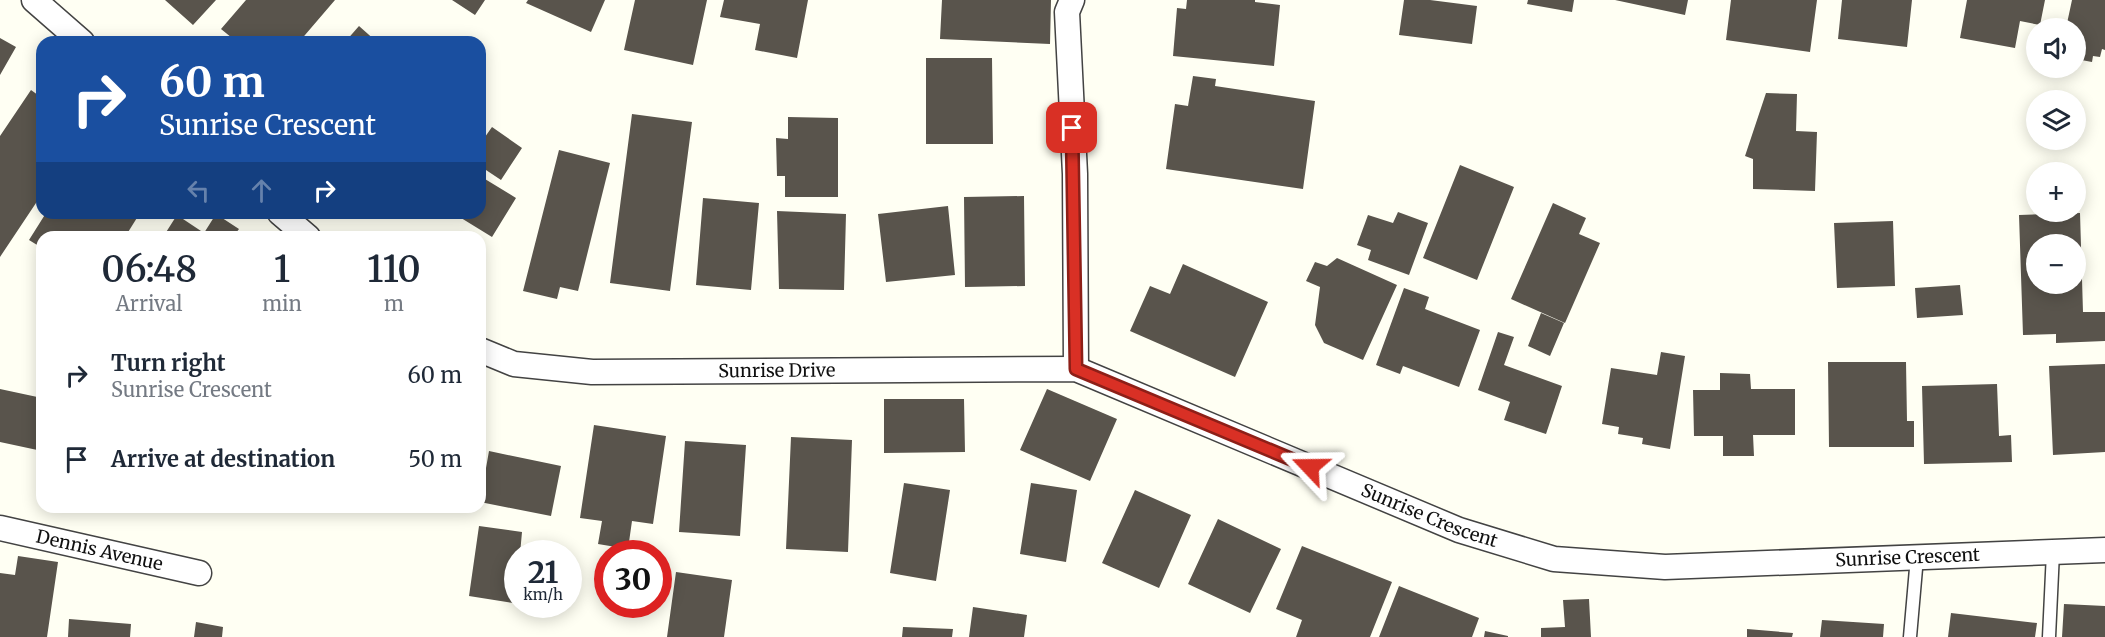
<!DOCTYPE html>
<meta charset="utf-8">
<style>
:root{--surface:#fff;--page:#f2f2f3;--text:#1f2937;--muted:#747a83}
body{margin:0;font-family:Merriweather,serif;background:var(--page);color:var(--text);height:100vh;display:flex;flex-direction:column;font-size:22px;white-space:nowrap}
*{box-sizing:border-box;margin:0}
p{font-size:20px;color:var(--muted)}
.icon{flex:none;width:33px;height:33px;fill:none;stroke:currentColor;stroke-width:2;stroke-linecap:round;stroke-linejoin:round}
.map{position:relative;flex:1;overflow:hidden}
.drawer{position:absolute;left:36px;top:231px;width:450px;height:282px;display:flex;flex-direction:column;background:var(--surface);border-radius:18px;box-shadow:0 3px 15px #0003}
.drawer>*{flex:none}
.banner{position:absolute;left:36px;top:36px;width:450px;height:183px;border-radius:18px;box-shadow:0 3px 15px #0003;background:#1a4fa0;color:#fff;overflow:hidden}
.fabs{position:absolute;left:2026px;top:18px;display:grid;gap:12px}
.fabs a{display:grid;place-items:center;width:60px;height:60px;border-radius:50%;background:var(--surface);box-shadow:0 3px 15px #0003;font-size:30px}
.speed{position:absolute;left:504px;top:540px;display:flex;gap:12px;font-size:30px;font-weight:700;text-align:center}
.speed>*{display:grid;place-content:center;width:78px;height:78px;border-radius:50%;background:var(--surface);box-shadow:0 3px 15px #0003;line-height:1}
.speed small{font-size:15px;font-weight:400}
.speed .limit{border:9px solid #d22;background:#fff;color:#111}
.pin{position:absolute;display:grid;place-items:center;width:51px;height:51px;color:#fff;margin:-26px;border-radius:12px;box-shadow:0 3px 9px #0006}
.me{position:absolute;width:66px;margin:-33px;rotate:293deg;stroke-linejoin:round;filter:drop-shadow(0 0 4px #0008)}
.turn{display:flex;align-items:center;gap:21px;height:126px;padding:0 24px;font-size:27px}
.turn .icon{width:78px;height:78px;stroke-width:2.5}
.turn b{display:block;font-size:42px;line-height:51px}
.lanes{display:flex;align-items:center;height:57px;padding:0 24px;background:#0003;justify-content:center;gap:30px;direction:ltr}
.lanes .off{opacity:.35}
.eta{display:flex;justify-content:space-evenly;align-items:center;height:102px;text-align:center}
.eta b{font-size:36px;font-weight:600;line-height:42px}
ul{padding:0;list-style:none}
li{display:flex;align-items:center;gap:18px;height:84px;padding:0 24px}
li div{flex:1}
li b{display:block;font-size:22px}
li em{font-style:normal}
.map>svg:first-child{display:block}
</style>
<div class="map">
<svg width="2105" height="637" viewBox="0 0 2105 637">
<rect width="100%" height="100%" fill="#fffff3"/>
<!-- building -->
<path fill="#59544c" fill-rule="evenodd" d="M165 0H216L193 25Z
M246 0H335L299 42H237L221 29Z
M452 0H485L475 15Z
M528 0H605L591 32 526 3Z
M635 0H707L693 65 624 50Z
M724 0H808L797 58 755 50 760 24 720 17Z
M942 0H1051L1050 44 940 39Z
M1187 0H1255V2L1280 5 1274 66 1173 56 1177 8 1186 9Z
M1404 0H1430L1477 6 1472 44 1399 35Z
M1528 0H1574L1572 12 1527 4Z
M1615 0H1688L1685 15Z
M1731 0H1817L1810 52 1726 40Z
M1842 0H1912L1907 47 1838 39Z
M1967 0H2045L2040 25 2020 21 2015 48 1960 38Z
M2072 0H2105V50L2102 49 2100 57 2093 56 2092 62 2076 59V28H2066Z
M359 26 377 42H345Z
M0 38 16 47 0 75Z
M926 58H992L993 144H926Z
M1193 76 1216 79 1215 86 1315 101 1303 189 1166 169 1175 104 1188 106Z
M31 90 42 98V194L0 257V136Z
M1766 93 1797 94 1796 131 1817 132 1815 191 1753 189V159L1745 156Z
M632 114 692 122 670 291 610 283Z
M788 117 838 118V197H785V176H777L776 138 788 139Z
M492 127 522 148 501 180 480 166V144Z
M559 150 610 163 578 291 560 287 557 299 523 291Z
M1460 165 1514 187 1477 280 1423 258Z
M480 176 516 198 492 237 453 213H480Z
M1024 196 1025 286 965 287 964 197Z
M703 198 759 203 751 290 696 285Z
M1553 203 1586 218 1579 234 1600 243 1565 323 1511 299Z
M948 206 955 275 886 282 878 214Z
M777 211 846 214 844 290 779 289Z
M1398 212 1428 223 1409 275 1368 260 1371 250 1357 245 1368 215 1393 223Z
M46 213H140L125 237H42V248L29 240Z
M2080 213 2083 312H2105V341L2056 343V334L2023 335 2019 215ZM2037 244H2076V284H2037Z
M216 214 239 229 233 237H163L177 215 204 233Z
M1893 221 1895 286 1837 288 1834 223Z
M1337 258 1397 285 1363 360 1324 343 1315 325 1320 287 1306 281 1315 262 1327 266Z
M1183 264 1268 302 1235 377 1130 331 1150 286 1170 294Z
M1960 285 1963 315 1917 318 1915 288Z
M1404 288 1429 297 1425 309 1480 330 1459 387 1403 366 1400 374 1376 365Z
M1541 313 1564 323 1550 356 1528 346Z
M1498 332 1514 337 1504 365 1562 386 1546 434 1504 420 1510 402 1478 390Z
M1661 352 1685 356 1670 449 1642 444 1643 438 1618 434 1619 427 1602 424 1611 368 1657 375Z
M1828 362H1906L1907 421H1914V447H1829Z
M2105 364V452L2053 455 2049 366Z
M1720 373 1750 374 1751 389H1795V435H1753L1754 456H1723V436H1694L1693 390H1720Z
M1997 384 1999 436 2011 435 2012 462 1924 464 1922 386Z
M0 389 42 398V451L0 442Z
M1047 389 1117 419 1090 481 1020 450Z
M884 399H964L965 452 884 453Z
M594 425 666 436 653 524 632 521 628 549 598 544 602 521 580 518Z
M791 437 852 440 848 552 786 549Z
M685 441 746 445 740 536 679 532Z
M489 451 561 466 551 516 480 502Z
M904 483 950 490 936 581 890 573Z
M1031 483 1077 490 1066 562 1020 554Z
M1135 490 1191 515 1159 588 1102 563Z
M1218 519 1281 549 1250 613 1188 584Z
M479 526 522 532 520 554H518L513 603 469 596Z
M1302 546 1392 582 1370 637H1296L1302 620 1276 609Z
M18 556 58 562 47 637H0V573L15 575Z
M676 572 732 580 724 637H667Z
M1399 586 1479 618 1472 637H1379Z
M1589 599 1591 637H1541V628L1565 627 1563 600Z
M2064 604 2105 606V637H2062Z
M973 607 1027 615 1024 637H969Z
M1951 613 2037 623 2035 637H1948Z
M69 619 131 624 130 637H68Z
M1822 620 1884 624 1883 637H1820Z
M196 622 223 627 222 637H194Z
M903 627 953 629 952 637H902Z
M1747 629 1793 633 1792 637H1747Z
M1485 631 1508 636V637H1484Z"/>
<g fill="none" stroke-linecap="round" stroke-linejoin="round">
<!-- lane casing -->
<g stroke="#434343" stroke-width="15">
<path id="lane" d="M1910 637 1917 557
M2049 637 2053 552"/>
</g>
<!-- street casing -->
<g stroke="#434343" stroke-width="27">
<g id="street">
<path d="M34 0 82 42"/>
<path d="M1072 0 1067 12 1075 174 1076 369"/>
<path d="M280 213 308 237"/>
<path id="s1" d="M480 350 514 364 592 372 1076 369 1459 530 1554 559 1665 567 2105 550"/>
<path id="s2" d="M0 528 199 573"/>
</g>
</g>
<!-- lane -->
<use href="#lane" stroke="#fff" stroke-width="12"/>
<!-- street -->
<use href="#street" stroke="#fff" stroke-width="24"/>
</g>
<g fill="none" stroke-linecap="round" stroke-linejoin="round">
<!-- route casing -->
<g stroke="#8d1f18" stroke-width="15">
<path id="route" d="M1072 128 1076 369 1310 467"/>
</g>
<!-- route -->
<use href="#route" stroke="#d93025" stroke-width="10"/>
</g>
<g text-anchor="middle" stroke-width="6" stroke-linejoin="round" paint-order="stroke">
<!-- street labels -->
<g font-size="18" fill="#101010" stroke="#fff">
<text dy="6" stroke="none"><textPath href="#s1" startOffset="300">Sunrise Drive</textPath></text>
<text dy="6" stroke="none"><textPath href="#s1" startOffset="982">Sunrise Crescent</textPath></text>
<text dy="6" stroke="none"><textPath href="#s2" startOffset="102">Dennis Avenue</textPath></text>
<text dy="6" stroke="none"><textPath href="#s1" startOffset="1468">Sunrise Crescent</textPath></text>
</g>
</g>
</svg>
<div class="fabs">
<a><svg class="icon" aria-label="sound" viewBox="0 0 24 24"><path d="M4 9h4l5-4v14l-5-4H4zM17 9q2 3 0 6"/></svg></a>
<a><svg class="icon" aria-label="layers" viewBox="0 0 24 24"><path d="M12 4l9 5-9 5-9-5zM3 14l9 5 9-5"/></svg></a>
<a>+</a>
<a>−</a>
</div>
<div class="speed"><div>21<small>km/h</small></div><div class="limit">30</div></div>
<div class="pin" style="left:1072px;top:128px;background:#d93025"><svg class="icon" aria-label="arrive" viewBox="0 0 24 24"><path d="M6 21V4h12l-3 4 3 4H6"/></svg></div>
<svg class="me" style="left:1310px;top:467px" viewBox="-20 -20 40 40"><path d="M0-17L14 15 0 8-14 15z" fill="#d93025" stroke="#fff" stroke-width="4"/></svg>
<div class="banner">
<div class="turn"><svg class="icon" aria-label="right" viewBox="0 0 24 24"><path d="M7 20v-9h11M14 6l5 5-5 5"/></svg><div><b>60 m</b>Sunrise Crescent</div></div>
<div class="lanes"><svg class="icon off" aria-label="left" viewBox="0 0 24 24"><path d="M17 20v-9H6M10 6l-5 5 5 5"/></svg><svg class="icon off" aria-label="ahead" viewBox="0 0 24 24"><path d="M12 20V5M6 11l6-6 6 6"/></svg><svg class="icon" aria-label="right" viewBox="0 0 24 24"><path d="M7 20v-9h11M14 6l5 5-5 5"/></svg></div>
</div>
<section class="drawer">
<div class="eta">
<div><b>06:48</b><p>Arrival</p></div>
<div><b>1</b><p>min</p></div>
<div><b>110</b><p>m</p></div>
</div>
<ul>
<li><svg class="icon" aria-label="right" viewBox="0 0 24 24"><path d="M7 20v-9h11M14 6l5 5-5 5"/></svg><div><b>Turn right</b><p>Sunrise Crescent</p></div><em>60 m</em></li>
<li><svg class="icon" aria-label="arrive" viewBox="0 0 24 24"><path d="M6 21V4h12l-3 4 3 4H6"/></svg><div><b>Arrive at destination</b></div><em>50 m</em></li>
</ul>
</section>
</div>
